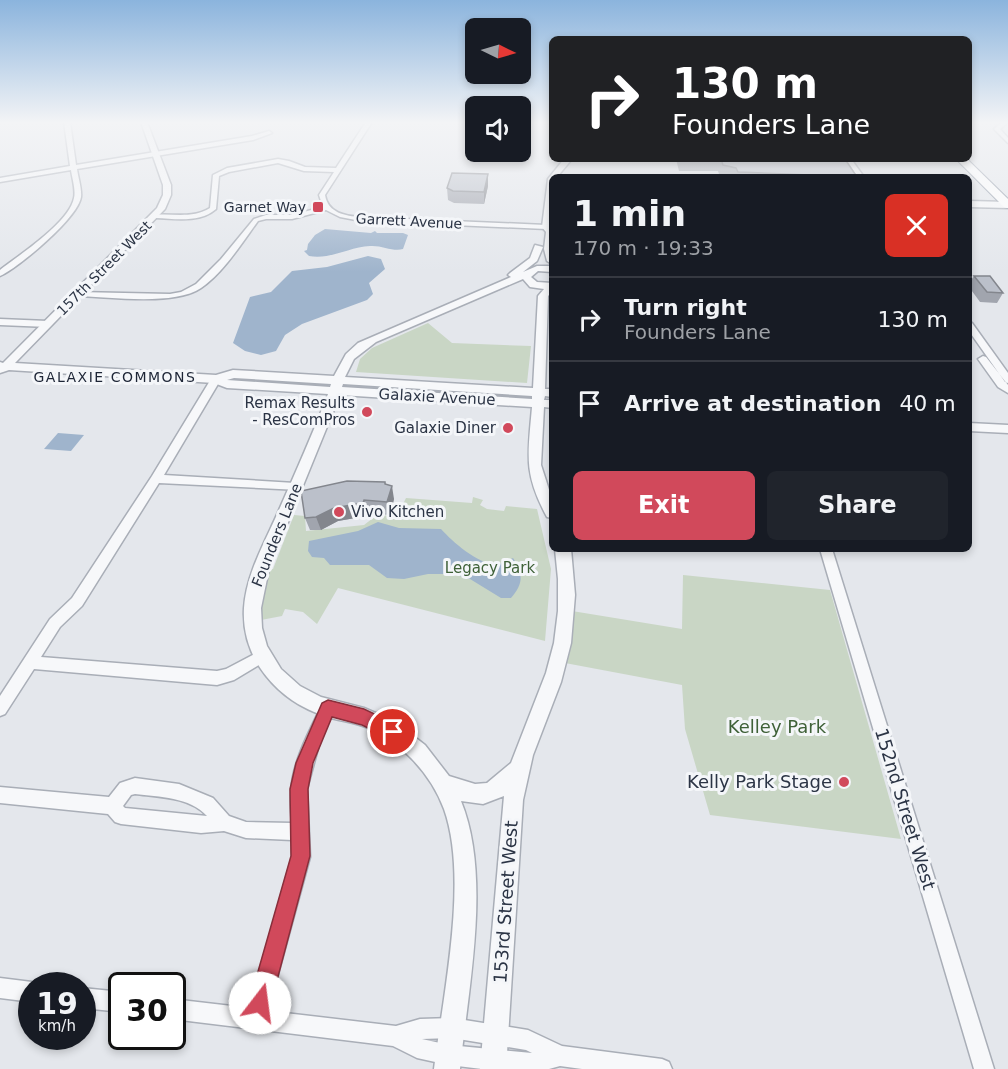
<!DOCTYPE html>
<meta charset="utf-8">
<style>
:root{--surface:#171b24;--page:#20242c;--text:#f1f3f6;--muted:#9ea1a6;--line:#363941;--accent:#d1495b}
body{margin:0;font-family:"DejaVu Sans",sans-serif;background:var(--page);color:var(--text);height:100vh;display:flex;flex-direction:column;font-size:22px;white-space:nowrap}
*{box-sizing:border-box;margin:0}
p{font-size:20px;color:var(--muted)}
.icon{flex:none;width:33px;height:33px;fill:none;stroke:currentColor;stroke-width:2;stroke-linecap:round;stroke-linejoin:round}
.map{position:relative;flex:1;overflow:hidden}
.drawer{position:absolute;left:549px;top:174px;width:423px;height:378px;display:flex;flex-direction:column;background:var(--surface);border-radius:9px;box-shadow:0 3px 9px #0003}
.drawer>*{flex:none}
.hud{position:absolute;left:549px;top:36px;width:423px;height:126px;border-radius:9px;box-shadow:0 3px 9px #0003;background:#202124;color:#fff;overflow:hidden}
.needle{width:39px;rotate:95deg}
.tools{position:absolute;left:465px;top:18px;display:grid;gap:12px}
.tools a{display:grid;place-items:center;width:66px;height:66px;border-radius:9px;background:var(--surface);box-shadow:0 3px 9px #0003;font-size:30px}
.speed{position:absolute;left:18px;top:972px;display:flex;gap:12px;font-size:30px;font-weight:700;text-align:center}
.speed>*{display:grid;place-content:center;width:78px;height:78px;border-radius:50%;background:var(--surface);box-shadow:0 3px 9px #0003;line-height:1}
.speed small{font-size:15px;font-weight:400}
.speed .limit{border:3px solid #111;border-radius:9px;background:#fff;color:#111}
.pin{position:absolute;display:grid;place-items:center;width:51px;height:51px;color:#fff;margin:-26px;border:3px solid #fff;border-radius:50%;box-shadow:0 2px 6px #0007}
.me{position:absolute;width:66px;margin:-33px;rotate:15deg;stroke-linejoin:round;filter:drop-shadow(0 0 4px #0008)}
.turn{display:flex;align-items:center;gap:21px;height:126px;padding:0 24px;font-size:27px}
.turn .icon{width:78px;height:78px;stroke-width:2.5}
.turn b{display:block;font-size:42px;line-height:51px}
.round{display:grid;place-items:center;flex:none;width:63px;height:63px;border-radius:9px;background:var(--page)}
.head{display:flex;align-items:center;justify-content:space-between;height:102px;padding:0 24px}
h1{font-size:36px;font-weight:700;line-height:45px}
.cta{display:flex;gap:12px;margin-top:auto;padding:12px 24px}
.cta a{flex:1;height:69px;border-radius:9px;background:var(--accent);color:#fff;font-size:24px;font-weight:700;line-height:69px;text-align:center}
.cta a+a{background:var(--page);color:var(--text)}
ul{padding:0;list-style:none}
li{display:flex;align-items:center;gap:18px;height:84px;padding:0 24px;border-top:2px solid var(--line)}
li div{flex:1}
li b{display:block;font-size:22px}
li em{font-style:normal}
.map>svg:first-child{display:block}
</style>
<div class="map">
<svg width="1008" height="1069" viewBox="0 0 1008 1069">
<rect width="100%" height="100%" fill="#e4e7ec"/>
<!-- green -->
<path fill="#c9d6c5" d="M428 323 452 343 531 346 527 383 356 372 360 359 372 348Z
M473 497 483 500 480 505 487 509 504 511 506 506 537 509 551 569 545 641 338 588 317 624 303 612 285 609 282 616 261 620C260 602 263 586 269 569H273L294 515 305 516 306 531 364 525 377 515 397 516 406 498 472 503Z
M683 575 830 590 901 839 710 815 685 729 682 685 565 663 572 611 682 629Z"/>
<!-- water -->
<path fill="#9fb4cc" d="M325 229 371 233 375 231 377 233H403L408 235 403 249C393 252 382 245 370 246 349 247 330 260 309 256L304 251 307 250 308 244 315 235Z
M368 256 381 259 385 269 369 283 373 294 367 300 302 324 285 335 276 351 261 355 245 351 233 343 250 297 271 292 292 271 327 267Z
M58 433 84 435 71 451 44 449Z
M378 522 399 528 441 529C453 542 479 566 499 564 504 563 509 560 513 558 523 574 524 583 511 598H501L470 579 453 574H428L404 579 387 578 369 565H330L324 558 312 557 308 551 309 541 358 531Z"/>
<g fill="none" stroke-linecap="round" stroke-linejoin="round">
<!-- minor casing -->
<g stroke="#a9aeb7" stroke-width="3">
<path id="minor" d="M64 122H70L76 165 252 136 269 131 272 133 253 140 77 169C78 177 82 189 81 197 78 218 18 268 0 276V270C19 255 69 223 74 198 76 190 72 178 71 170L0 182V178L70 166Z
M366 122H372L325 195C328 213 345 216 361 217L546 225 550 227 546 229 361 221 340 217 326 210 292 219H266L258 221C242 243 223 273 201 288 175 306 110 297 78 296L74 294 78 292 170 294 181 292 196 284 221 259 254 219 266 215H292L323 207 319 195 334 172 304 171 278 163 229 172 219 176 216 209C200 223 176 219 156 218L153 216 154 215C173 213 192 219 210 208L213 175 227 168 278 159 289 161 305 167 336 168Z
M1002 122H1008L1000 129 1008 138V143L994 129Z
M845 159H851L864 177H858Z
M0 319 48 321 52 324 48 327 0 325Z
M969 322 972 323 1008 373V383L1005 382 969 331Z
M983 356 986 357 1008 385V393L998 387 978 359Z
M216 376 221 379 164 475 295 483 301 487 299 490 159 483 82 606 60 627 41 657 217 671 226 669 262 650 267 652 269 656 267 660 234 680 217 685 34 669 5 714 0 716V696L50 619 72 598 152 476 211 379Z
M820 549H832L994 1069H974Z
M328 701 333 703 335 708 320 741 307 789 310 857 268 1011 396 1026 420 1019 452 1018 528 1030 562 1046 662 1059 669 1062 672 1069H582L560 1066 549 1069H482L449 1065 417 1058 393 1046 172 1019V999L249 1008 292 857V840L246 838 224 831 201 833 121 824 115 822 108 814 0 803V787L109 797 120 783 135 778 179 784 213 798 229 816 246 822 292 823C291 813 290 801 291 791 293 760 310 730 323 703ZM135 794C159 797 190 797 207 816L125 808 123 806 131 795ZM452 1038 526 1050 532 1053 449 1045 422 1039Z
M0 978 32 982 39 986H32V1002L0 998Z
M82 988 122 992V1012L82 1008Z"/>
</g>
<!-- tertiary casing -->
<g stroke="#a9aeb7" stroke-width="3">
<path id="tertiary" d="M141 122H147L171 185V195L165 209 15 363 216 375 233 370 334 376 346 354 358 343 511 277 508 275 510 273 530 258 535 245 543 247 537 261 523 272 537 266H552V272L538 271 531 277 537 282 552 283V292L548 296 545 389H552V397L545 396 544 400H552V408L544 407 541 465 552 499V518L547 517C523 473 528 455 532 407L340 395 269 569 261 608 262 628 267 646 281 669 300 686 321 697 364 708 394 721 425 745 449 776 475 784 487 783 511 763 546 673 554 643 558 611V579L555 549H571L575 595 571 643 561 682 533 755 523 800 506 1069H480L504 796 483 804 461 801C492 877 468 988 460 1069H434C443 994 469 879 444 809 431 774 402 743 368 728 355 722 339 721 325 716 278 701 241 659 244 608 246 577 262 547 275 519 293 478 312 436 328 394L227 388 214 383 9 370 0 373V362L3 363 157 208 163 195V185ZM523 279 530 287 544 289 538 296 533 388 345 377 354 359 376 342ZM234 378 331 384 330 387 227 380ZM343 384 532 396V399L342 387Z
M564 159H572L557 177H552V264L547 261 544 249 546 232 542 227 548 179Z
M969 201 1008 202V208L969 207Z
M969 423 1008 425V433L969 431Z"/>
</g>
<!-- trunk casing -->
<g stroke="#8b94a3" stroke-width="2">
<path id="trunk" d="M956 159H967L1008 199V208L1004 207Z"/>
</g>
<!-- minor -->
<use href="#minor" fill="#f7f8fa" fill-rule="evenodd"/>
<!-- tertiary -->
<use href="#tertiary" fill="#f7f8fa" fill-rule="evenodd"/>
<!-- trunk -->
<use href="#trunk" fill="#fff" fill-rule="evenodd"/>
</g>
<!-- wall -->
<path fill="#a1a5ae" d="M676 159H845L857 177H720L718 171H679Z
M488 174V186L484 204 454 203 448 200 447 188Z
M974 276 1003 293 997 303 980 302 969 287V283Z
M385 482 386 485 394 499 390 515 368 513 367 516 338 521 321 530H310L305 518Z"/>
<!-- shaded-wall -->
<path fill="#83868d" d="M488 174V186L484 204V192Z
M392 486 394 499 390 515 387 502Z
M364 500 368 513 367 516 338 521 321 530 316 517 334 508Z"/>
<!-- building -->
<path fill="#bbc0ca" stroke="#83868d" stroke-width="1.5" d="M681 159H845L857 177 738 172 736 168 723 165 721 159Z
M452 173 488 174 484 192 453 191 447 188Z
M974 276H990L1003 293 987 292Z
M347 481 385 482V484L392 486 387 502 364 500 363 503 334 508 316 517 305 518 301 491Z"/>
<!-- sky -->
<linearGradient id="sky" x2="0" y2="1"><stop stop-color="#8bb4dd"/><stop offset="0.45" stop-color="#f3f4f6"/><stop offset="1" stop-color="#f3f4f6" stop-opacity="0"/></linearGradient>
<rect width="1008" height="272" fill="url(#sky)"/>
<!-- route -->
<path fill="#d1495b" stroke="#882f3b" stroke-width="1.5" d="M328 700 364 709 400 726 402 732 400 738 393 740 362 725 332 717 313 763 308 789 310 856 271 1003 268 1010 260 1014 252 1010 249 1003 291 856 290 789 296 763 322 703Z"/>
<!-- markers -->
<g fill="#d1495b" stroke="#f4f6f9" stroke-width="2">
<rect x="312" y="201" width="12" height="12" rx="3"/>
<circle cx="367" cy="412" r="6"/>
<circle cx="508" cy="428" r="6"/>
<circle cx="339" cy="512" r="6"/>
<circle cx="844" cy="782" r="6"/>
</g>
<g text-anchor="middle" stroke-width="6" stroke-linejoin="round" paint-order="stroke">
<!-- far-poi labels -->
<g font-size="14" fill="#2b3445" stroke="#f4f6f9" text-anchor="end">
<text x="306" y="212">Garnet Way</text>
</g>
<!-- far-street labels -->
<g font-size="14" fill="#2b3445" stroke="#f4f6f9">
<text transform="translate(409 221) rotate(3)" y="5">Garrett Avenue</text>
<text transform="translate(104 268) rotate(-45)" y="5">157th Street West</text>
</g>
<!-- far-neighbourhood labels -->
<g font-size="14" letter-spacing="1.5" fill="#1d2536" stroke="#f4f6f9">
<text x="115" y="382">GALAXIE COMMONS</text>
</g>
<!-- street labels -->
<g font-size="15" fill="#2b3445" stroke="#f4f6f9">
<text transform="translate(437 397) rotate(3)" y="5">Galaxie Avenue</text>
<text transform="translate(277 535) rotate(-68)" y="5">Founders Lane</text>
</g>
<!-- poi labels -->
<g font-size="15" fill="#2b3445" stroke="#f4f6f9" text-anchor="end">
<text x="355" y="408">Remax Results<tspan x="355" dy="17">- ResComPros</tspan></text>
<text x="496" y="433">Galaxie Diner</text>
<text x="351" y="517" text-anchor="start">Vivo Kitchen</text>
</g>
<!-- park labels -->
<g font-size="15" fill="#3f6138" stroke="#f4f6f9">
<text x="490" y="573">Legacy Park</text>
</g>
<!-- near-park labels -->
<g font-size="18" fill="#3f6138" stroke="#f4f6f9">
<text x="777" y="733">Kelley Park</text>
</g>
<!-- near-poi labels -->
<g font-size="18" fill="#2b3445" stroke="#f4f6f9" text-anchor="end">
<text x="832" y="788">Kelly Park Stage</text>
</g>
<!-- near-street labels -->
<g font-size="18" fill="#2b3445" stroke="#f4f6f9">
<text transform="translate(905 809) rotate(73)" y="6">152nd Street West</text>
<text transform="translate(506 902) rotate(-86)" y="6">153rd Street West</text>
</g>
</g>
</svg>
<div class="tools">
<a><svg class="needle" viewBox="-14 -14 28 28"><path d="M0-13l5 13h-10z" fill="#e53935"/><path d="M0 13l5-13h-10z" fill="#9ea1a6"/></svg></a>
<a><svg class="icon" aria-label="sound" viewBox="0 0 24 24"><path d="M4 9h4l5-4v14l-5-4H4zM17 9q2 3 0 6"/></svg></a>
</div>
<div class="speed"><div>19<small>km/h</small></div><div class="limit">30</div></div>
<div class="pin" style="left:393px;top:732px;background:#d93025"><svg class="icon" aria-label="arrive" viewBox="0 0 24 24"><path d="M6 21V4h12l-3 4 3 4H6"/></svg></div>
<svg class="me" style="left:260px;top:1003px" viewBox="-20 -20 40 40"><circle r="19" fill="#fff"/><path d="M0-13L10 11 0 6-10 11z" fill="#d1495b"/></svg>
<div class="hud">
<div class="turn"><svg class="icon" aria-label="right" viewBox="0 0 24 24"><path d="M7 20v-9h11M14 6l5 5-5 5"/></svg><div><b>130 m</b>Founders Lane</div></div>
</div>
<section class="drawer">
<div class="head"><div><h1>1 min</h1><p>170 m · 19:33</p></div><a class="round" style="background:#d93025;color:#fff"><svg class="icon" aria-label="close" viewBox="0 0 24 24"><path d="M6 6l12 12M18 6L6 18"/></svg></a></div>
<ul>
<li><svg class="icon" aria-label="right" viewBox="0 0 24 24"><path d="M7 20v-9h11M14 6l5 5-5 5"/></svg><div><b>Turn right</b><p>Founders Lane</p></div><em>130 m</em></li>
<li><svg class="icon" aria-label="arrive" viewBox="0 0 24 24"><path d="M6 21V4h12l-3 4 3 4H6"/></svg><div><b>Arrive at destination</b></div><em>40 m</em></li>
</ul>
<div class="cta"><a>Exit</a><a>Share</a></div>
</section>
</div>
